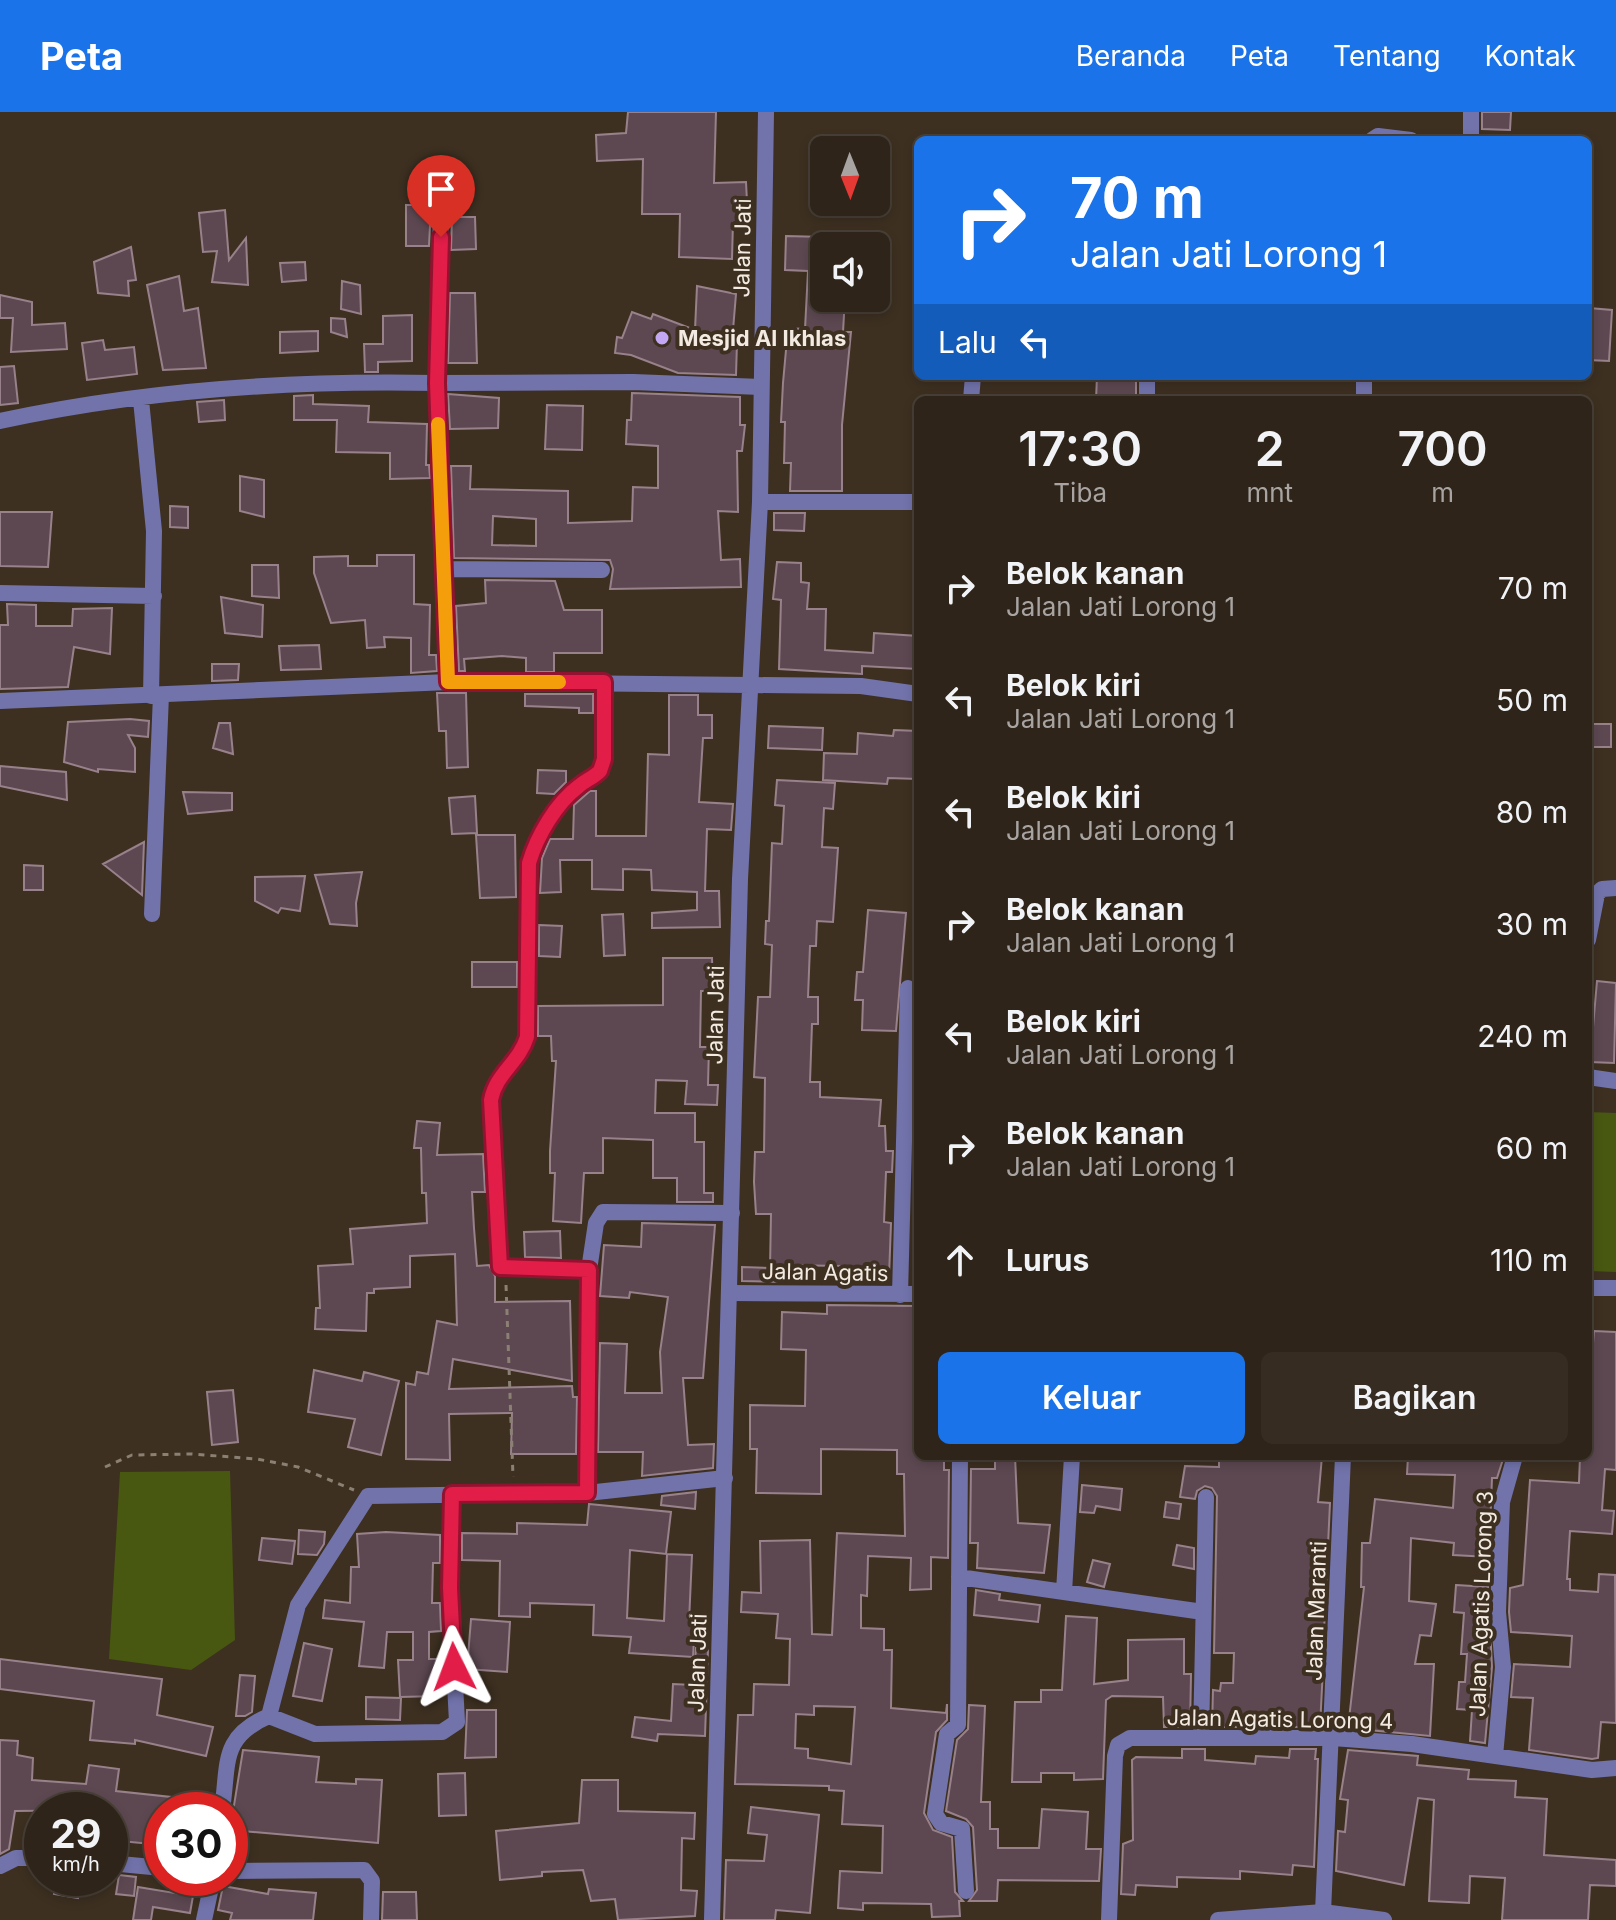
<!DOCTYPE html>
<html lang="id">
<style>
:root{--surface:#2e2419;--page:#362c22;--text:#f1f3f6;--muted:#a7a4a2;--line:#494138;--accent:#1a73e8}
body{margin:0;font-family:Inter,sans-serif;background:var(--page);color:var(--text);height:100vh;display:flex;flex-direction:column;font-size:30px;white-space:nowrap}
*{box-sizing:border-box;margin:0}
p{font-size:26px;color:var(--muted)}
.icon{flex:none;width:44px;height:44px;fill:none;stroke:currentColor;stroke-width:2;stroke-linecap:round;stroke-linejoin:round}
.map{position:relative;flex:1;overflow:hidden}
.sheet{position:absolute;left:914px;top:284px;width:678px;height:1064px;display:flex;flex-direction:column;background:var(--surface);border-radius:12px;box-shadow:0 4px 12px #0003,0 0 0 2px var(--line)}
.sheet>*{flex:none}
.top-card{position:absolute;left:914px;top:24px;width:678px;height:244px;border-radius:12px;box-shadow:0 4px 12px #0003,0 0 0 2px var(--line);background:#1a73e8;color:#fff;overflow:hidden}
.needle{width:52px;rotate:179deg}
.fabs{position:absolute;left:810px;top:24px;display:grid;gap:16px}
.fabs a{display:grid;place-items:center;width:80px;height:80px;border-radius:12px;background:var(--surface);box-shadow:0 4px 12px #0003,0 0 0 2px var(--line);font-size:40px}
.speed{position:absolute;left:24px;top:1680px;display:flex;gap:16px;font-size:40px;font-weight:700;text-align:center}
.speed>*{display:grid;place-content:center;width:104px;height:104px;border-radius:50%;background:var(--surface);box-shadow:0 4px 12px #0003,0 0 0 2px var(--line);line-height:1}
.speed small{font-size:20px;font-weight:400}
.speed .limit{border:12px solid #d22;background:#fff;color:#111}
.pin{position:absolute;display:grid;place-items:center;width:68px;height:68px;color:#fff;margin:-82px -34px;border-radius:50% 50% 50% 0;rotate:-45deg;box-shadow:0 0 8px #0007}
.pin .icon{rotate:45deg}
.me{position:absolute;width:88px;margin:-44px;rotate:357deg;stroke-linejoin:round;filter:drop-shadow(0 0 6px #0008)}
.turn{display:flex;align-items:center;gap:28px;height:168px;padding:0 24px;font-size:36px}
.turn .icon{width:104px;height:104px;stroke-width:2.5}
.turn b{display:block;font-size:56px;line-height:68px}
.then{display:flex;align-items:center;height:76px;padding:0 24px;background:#0003;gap:16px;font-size:30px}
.eta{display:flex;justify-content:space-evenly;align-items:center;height:136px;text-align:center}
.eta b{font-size:48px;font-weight:600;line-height:56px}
.button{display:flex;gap:16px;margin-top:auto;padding:16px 24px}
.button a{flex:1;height:92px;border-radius:12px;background:var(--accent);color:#fff;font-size:32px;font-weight:600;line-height:92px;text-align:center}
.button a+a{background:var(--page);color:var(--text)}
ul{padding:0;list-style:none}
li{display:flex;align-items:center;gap:24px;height:112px;padding:0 24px}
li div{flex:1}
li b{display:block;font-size:30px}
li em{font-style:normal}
header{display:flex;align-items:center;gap:48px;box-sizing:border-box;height:112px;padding:0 40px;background:var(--accent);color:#fff}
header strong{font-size:38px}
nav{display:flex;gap:44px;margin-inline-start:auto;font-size:28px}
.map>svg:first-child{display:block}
</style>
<header>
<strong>Peta</strong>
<nav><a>Beranda</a><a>Peta</a><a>Tentang</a><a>Kontak</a></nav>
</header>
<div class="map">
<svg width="1616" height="1808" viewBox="0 0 1616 1808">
<rect width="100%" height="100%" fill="#3d3021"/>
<!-- green -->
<path fill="#485811" d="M1588 1000 1616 1001V1160L1588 1159Z
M230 1359 235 1528 191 1558 109 1547 120 1360Z"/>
<!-- building -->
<path fill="#5d4851" stroke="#98818b" stroke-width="2" fill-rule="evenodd" d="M628 0H716L714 71 746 70 748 110H733L732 147 679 145 680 102H642L643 47 597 49 596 23 626 21Z
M1482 0H1511L1510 18 1482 17Z
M810 49 824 50V79H810Z
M406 93H431L429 134H406Z
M225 98 229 148 246 126 248 173 212 170 217 139 203 140 199 101Z
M452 105H475L476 137 451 138Z
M786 124 824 125V186H845L843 220H851L842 313V379H790L791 351H784L785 310H781L783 271 788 216 805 217 808 159 785 158Z
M131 135 136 168 128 169 129 184 98 181 94 150Z
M305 150 306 168 282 170 280 151Z
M179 164 184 199 198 196 206 256 163 258 147 173Z
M342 169 360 173 361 202 341 197Z
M697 174 736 182 732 230H737L736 263 678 261 631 243 615 241 617 225 622 226 632 200 651 207 653 202 695 218Z
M450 181H475L477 251H448Z
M0 183 32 190V213L65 211 67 237 11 240 13 206H0Z
M1589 196 1612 198 1609 249 1588 248Z
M412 203V249L378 250V260H365L364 232H383V204Z
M331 206 345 207 347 225 331 220Z
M318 219V239L280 241V220Z
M103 228 105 238 134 235 137 262 87 268 82 231Z
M14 254 18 291 0 293V255Z
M1097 264H1136V288H1096Z
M632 281 740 285V313H745L742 339H737L738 400 718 399 721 448 740 447 741 475 610 477 613 457 610 448 454 446 451 354H471L470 377 568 379V411L632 409 633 375 658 376V334L626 332 627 308H631ZM493 404 536 407V434L492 433Z
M448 282 499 286 498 316 450 317Z
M313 283V292L369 294 368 310 427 312 426 353H429L430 366 390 367V341L336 340 337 308H294V284Z
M224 288 225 308 199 310 197 290Z
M547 293 583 294 582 338 545 337Z
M240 364 264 368V405L240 399Z
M170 394 188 395V416L170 415Z
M0 400H52L48 455 0 454Z
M774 401H805L804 419 774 418Z
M377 443H414V492L430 493 429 543H436L437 559 411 561V526L384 525 385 535 367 536 365 508 331 511 314 461V445L348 444V454H377Z
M777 450 801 451V470L809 471 807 497H826L825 538 873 541 874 521 918 524V557L862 554V562L779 557 781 488 773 487Z
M252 453H278L279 486 252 484Z
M485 468 555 469 564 498H602V541H554V560H526V546L502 544 464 547 465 559H459L456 494 486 491Z
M221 485 263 493 262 525 225 521Z
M7 492 36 493V514H72L73 497 112 496 110 542 74 535 68 575 0 577V513H8Z
M319 533 321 557 281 558 279 534Z
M212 552H239L238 568 212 569Z
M437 581H466L468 655 447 656 446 619H439Z
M525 582H593V601H579V596L525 594Z
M669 583H698V603H712V626H703L699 690 733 692 731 718 707 717 705 779H719L720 815 652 816V801L697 798V780L652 778 651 758 623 757V778L592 777V748H560L561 780 540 781 542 746 550 727H573L574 693 590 679H596V724H646L648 642 669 643Z
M130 607 149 609 148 625 128 623 135 636V660L98 657V660L64 650 68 610Z
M219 611H230L233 642 213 636Z
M1588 612H1611V635H1588Z
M769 614 823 616 822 638 768 636Z
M894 618 918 619V667L888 666 887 672 823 668 824 641 857 642 858 621 893 624Z
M0 654 66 660 67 688 0 674Z
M538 658 566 659V670L554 682 537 681Z
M777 668 835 671 833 697 824 696 822 735 838 736 833 810 817 809 816 834H810L808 885H818V912H812L810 970H820V985L881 988 879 1014H885L886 1039H893L892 1060H886L884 1110 891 1111 889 1165 864 1163V1171H840L841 1154 784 1153V1170L742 1169V1155L770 1156 771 1102H756L754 1070 755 1040H764L765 966 754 965 758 885H770L772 833 765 832 766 809H769L772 731 782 732 784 694 775 693Z
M183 680 232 681V698L188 702Z
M475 684 477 721 452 722 449 686Z
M476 723H515L516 785 480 786Z
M144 730 142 783 103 752Z
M24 753 43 754V778H24Z
M362 760 356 791 357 814 330 812 315 763Z
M305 764 300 799 281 796 278 801 255 789V765Z
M868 798 906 801 896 919 862 918 863 888H855L857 860H863Z
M623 802 625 843 604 844 602 803Z
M539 813 562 814 560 845 539 844Z
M663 846H712L713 879H701L700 935H709L708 973H718L717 993 685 992 687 969 656 968 655 1001H695V1030H704V1081H713V1090H677V1066H653V1028L603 1026V1061H584L581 1111 553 1109 555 1061H550V1039L556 949H552L551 924H538V894L663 893Z
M472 850H517V875H472Z
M1597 869 1616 871 1614 951 1590 950Z
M417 1009 440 1011 437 1043 483 1042 485 1080H472L474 1116 477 1154 489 1153 495 1164V1190L570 1189 572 1269 453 1247 449 1277 572 1274 573 1285H577L576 1342H511L512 1301 449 1302 450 1348 406 1347V1271L415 1273 417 1260 428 1262 437 1209 457 1213 455 1142 410 1144V1175L374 1177V1181H367L366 1219 315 1217 316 1196H320L318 1154 353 1152 350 1117 427 1111 426 1081H422L421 1036H414Z
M642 1111 715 1113 703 1266H683L688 1333 714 1332 713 1356 642 1364 643 1340H598L600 1231 627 1232 625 1281H662L660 1240 668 1185 630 1180 629 1186 600 1184 604 1133 641 1135Z
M560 1119 561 1146 525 1145 524 1120Z
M827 1193 918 1194V1344H944V1358H949L948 1446 931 1445V1477L910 1478 911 1446 868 1444 867 1484 861 1483V1516L884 1517V1538H892L891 1596 946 1601 947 1592V1608L936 1620 924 1701 933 1718 952 1725 955 1780 963 1789H959L960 1804 932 1805 931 1792 863 1791V1798L838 1796 840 1759 882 1761 883 1714 842 1712 844 1679 829 1678V1674L735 1672 738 1603H753L754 1572 789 1573 790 1527 776 1526 778 1502 741 1500 742 1480 761 1481 760 1429 810 1428 812 1522 832 1523 837 1421 905 1424 904 1362H897V1338L821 1337V1382L756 1381 757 1337H750V1293L805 1294 806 1238 781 1237 782 1200 827 1202ZM814 1594 855 1595 851 1652 808 1646V1637L795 1636 796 1602 814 1603Z
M1594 1219 1616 1220V1358L1605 1357 1602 1398 1614 1399 1612 1422 1570 1419 1567 1467H1570V1478L1598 1480 1599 1462 1615 1463 1616 1611 1601 1610 1598 1646 1592 1647 1529 1638 1533 1586 1511 1585 1514 1552 1570 1555 1572 1524 1511 1520 1509 1500 1510 1476 1523 1473 1530 1368 1579 1371 1580 1344H1588L1593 1276H1588V1256H1591Z
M314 1258 362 1269 364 1260 399 1269 381 1343 348 1335 355 1307 308 1300Z
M233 1278 238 1330 212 1333 207 1280Z
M995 1344H1015L1018 1411 1050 1413 1044 1461 977 1456 978 1431H970L971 1357H995Z
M1219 1344H1322L1318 1390 1330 1391 1324 1519 1319 1556H1323L1320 1615H1212L1213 1578 1220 1579 1221 1571H1233L1234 1541H1214L1217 1384 1212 1376 1205 1374 1197 1379 1195 1387 1180 1385 1185 1354 1219 1355Z
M1408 1344H1504L1497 1366H1492L1489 1445 1453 1443 1454 1431 1411 1426 1409 1489 1436 1492 1431 1524 1420 1523 1415 1552H1434L1430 1624 1348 1616 1364 1475H1361L1362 1431H1370L1375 1387 1453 1396 1455 1363 1407 1362Z
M1082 1373 1122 1377 1120 1398 1096 1394 1094 1401 1080 1400Z
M696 1380 695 1397 661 1393 662 1384Z
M1166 1390 1181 1392 1179 1407 1164 1405Z
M589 1392 671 1400 666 1442 630 1438 627 1506 664 1509 667 1442 692 1443 689 1510 695 1511 693 1545 629 1541 631 1525 593 1523 594 1493 530 1491V1505L499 1504 500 1449 462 1448V1421L517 1422V1411L587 1413Z
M299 1418 325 1420 324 1432 317 1443 298 1442Z
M386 1420 440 1423V1451H433L432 1491H440L441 1519 429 1520V1547H437L438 1584 400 1585 398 1548H413V1520H387L384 1556 359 1554 364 1510 323 1506 325 1488 350 1491 351 1455H359L357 1422Z
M262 1426 295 1429 292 1452 259 1448Z
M1177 1433 1194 1436V1457L1173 1453Z
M1093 1448 1110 1452 1104 1475 1087 1470Z
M1456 1473 1488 1475 1492 1555 1485 1631 1470 1629 1472 1598 1457 1597 1459 1570H1465L1467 1542H1461L1464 1501 1454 1500Z
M976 1478 1000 1482 999 1488 1040 1493 1038 1510 974 1503Z
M1066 1504 1097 1506 1094 1572 1128 1568V1528L1184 1527V1562H1191L1190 1615H1164L1163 1585 1112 1584 1106 1588 1103 1667 1074 1668V1661H1041V1670H1012L1015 1590H1041V1578H1062Z
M471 1507 510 1510 507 1560 467 1557Z
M304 1531 332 1537 322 1589 293 1584Z
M696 1536 708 1537 705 1624 658 1622 657 1629 632 1625 635 1605 671 1609 673 1572 693 1573Z
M0 1547 162 1567 157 1603 213 1615 206 1644 135 1628V1632L90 1628 94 1589 0 1577Z
M240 1563 255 1564 252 1600 245 1604H236Z
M366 1585 401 1586 400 1608 366 1607Z
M969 1593 985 1594 981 1690H990V1717H998V1736H1039L1042 1697 1088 1700 1086 1737H1101L1099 1769 998 1768 997 1789H969L977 1778 973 1715 966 1707 946 1699 957 1628 968 1617Z
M467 1598H496V1645L465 1646Z
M0 1628 18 1629 17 1643 33 1646 32 1668 86 1672 89 1653 119 1657 116 1679 199 1688V1698H162V1733L110 1728V1698L15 1699 9 1737 0 1742Z
M1182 1637H1205V1648L1255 1652 1256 1644 1289 1646 1290 1637H1316L1315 1647H1318L1314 1755 1293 1753 1292 1763 1240 1759V1767L1177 1765V1775L1136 1773 1135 1783 1121 1782 1123 1732 1133 1728 1132 1648 1136 1645 1182 1646Z
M243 1638 319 1645 316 1670 356 1672V1667L382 1668 378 1731 230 1718Z
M1348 1638 1418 1644 1417 1653 1469 1658 1468 1667 1516 1669 1515 1685 1547 1687 1544 1743 1616 1748V1774L1590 1773 1588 1808H1502L1505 1766 1470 1764 1469 1791 1429 1789 1434 1688 1418 1686 1404 1773 1336 1759 1338 1719 1345 1720 1348 1688 1340 1687Z
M465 1661 466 1703 439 1704 438 1662Z
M582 1668H618V1699L695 1701 694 1727 682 1726 681 1778 697 1779 695 1804 618 1808 615 1787 591 1789 583 1758 542 1760V1764L500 1768 496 1719 579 1711Z
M751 1695 819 1703 810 1801 776 1798 775 1808H724L726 1748 764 1749 767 1723 748 1721Z
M119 1763 136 1765 134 1784 116 1782Z
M56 1766 81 1770 78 1786 54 1782Z
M223 1774 268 1782 269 1777 316 1781 313 1808H230L232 1801 218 1798Z
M138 1775 193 1784 190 1801 153 1795 151 1808H133Z
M383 1780H416L417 1808H382Z"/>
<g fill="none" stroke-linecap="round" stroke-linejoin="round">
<!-- path -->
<path stroke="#8a8073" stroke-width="3" stroke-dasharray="6 6" stroke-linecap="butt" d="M506 1173 513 1365
M105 1355 132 1343 192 1342 257 1347 298 1355 354 1378"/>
<!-- minor -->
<path stroke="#7273ab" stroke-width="16" d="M1372 28 1378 24 1411 28
M1471 28V0
M141 288 154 419 151 584
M971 288 973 264
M1147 288V264
M1364 288V264
M0 309C143 278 291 268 437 271L441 96
M760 390H918
M442 457 602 458
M0 481 154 484
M448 570 437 271 633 270 761 275
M750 573 861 574 918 582
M152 802 161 583
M1588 828 1597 782 1602 777 1616 776
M1588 965 1616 969
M589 1158 596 1111 603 1100 732 1101
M1588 1176H1616
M731 1181 918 1182
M900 1183 908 876
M960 1344 958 1613 947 1622 935 1702 941 1711 962 1717 966 1779
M587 1381 589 1158 500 1155 491 988C496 961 519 951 527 925L529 751C537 724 555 692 578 674 586 668 593 666 600 659L604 647V570
M959 1465 1203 1500
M1064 1480 1072 1344
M269 1604 315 1622 442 1620 457 1610 450 1476 452 1382
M1201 1626 1206 1385
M1495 1644 1503 1555 1498 1500 1502 1390 1515 1344
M222 1698C229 1651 220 1625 269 1604L298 1493 368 1384 587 1381 725 1366
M110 1751 162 1756
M0 1754 16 1746H42
M230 1759 364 1758 372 1769 371 1808
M1323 1800 1343 1344
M204 1808 213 1766
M1109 1808 1115 1644 1118 1633 1130 1626H1333L1412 1632 1592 1658 1616 1656"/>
<!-- tertiary -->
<path stroke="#7273ab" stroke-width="16" d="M0 589 448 570 750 573
M712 1808 740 767 760 390 766 0
M1218 1808 1323 1800 1384 1808"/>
</g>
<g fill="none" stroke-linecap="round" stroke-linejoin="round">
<!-- route casing -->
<g stroke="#92132f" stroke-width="20">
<path id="route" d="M441 125 437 271 448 570H604V647L600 659C593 666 586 668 579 674 556 691 537 724 529 751L527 925C519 951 496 961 491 988L500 1155 589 1158 587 1381 452 1382 450 1476 454 1555"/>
</g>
<!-- route -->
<use href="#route" stroke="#e11d48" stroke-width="14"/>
<!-- slow -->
<path stroke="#f59e0b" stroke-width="14" d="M438 312 448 570H559"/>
</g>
<!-- markers -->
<circle fill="#c3a7f2" stroke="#3d3021" stroke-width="3" cx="662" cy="226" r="8"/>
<g text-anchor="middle" stroke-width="8" stroke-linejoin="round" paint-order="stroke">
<!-- street labels -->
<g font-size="22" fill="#f3ebe1" stroke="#3d3021">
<text transform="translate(742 136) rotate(-89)" y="8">Jalan Jati</text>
<text transform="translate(715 903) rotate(-89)" y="8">Jalan Jati</text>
<text transform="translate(825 1160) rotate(1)" y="8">Jalan Agatis</text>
<text transform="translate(1481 1492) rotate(-88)" y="8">Jalan Agatis Lorong 3</text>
<text transform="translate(1316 1499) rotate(-88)" y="8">Jalan Maranti</text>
<text transform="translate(697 1551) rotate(-88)" y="8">Jalan Jati</text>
<text transform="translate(1280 1607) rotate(1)" y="8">Jalan Agatis Lorong 4</text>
</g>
<!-- poi labels -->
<g font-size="22" font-weight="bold" fill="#f3ebe1" stroke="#3d3021" text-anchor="start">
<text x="678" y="234">Mesjid Al Ikhlas</text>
</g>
</g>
</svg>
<div class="fabs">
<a><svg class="needle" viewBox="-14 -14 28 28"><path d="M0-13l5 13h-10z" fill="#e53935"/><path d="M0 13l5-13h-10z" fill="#a7a4a2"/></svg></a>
<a><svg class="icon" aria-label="sound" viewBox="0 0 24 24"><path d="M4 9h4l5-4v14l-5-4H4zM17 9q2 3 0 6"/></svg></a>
</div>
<div class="speed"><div>29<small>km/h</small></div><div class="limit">30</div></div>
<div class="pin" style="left:441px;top:125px;background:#d93025"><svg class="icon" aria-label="arrive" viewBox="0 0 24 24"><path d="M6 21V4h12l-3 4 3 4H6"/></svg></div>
<svg class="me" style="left:454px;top:1555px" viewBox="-20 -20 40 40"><path d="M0-17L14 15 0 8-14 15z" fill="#e11d48" stroke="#fff" stroke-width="4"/></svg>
<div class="top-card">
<div class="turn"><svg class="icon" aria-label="right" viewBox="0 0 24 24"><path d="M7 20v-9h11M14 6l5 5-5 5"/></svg><div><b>70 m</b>Jalan Jati Lorong 1</div></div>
<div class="then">Lalu<svg class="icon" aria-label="left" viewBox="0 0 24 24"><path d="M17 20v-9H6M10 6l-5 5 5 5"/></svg></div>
</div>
<section class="sheet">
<div class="eta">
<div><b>17:30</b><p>Tiba</p></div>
<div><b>2</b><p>mnt</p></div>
<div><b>700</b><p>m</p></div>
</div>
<ul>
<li><svg class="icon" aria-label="right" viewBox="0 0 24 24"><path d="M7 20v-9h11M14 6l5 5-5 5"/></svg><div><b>Belok kanan</b><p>Jalan Jati Lorong 1</p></div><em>70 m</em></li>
<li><svg class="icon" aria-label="left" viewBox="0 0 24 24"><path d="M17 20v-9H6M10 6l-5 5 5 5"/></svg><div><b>Belok kiri</b><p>Jalan Jati Lorong 1</p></div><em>50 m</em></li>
<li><svg class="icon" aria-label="left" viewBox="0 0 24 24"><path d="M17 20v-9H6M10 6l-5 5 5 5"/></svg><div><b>Belok kiri</b><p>Jalan Jati Lorong 1</p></div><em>80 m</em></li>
<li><svg class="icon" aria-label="right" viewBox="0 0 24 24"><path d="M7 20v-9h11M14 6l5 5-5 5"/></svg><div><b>Belok kanan</b><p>Jalan Jati Lorong 1</p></div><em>30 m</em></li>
<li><svg class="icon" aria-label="left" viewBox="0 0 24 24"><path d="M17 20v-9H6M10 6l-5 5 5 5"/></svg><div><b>Belok kiri</b><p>Jalan Jati Lorong 1</p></div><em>240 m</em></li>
<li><svg class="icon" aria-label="right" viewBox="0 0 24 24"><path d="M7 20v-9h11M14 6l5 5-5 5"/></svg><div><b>Belok kanan</b><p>Jalan Jati Lorong 1</p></div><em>60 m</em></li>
<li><svg class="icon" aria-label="ahead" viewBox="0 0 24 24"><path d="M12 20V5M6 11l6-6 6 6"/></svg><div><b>Lurus</b></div><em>110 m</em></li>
</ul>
<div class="button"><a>Keluar</a><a>Bagikan</a></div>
</section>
</div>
